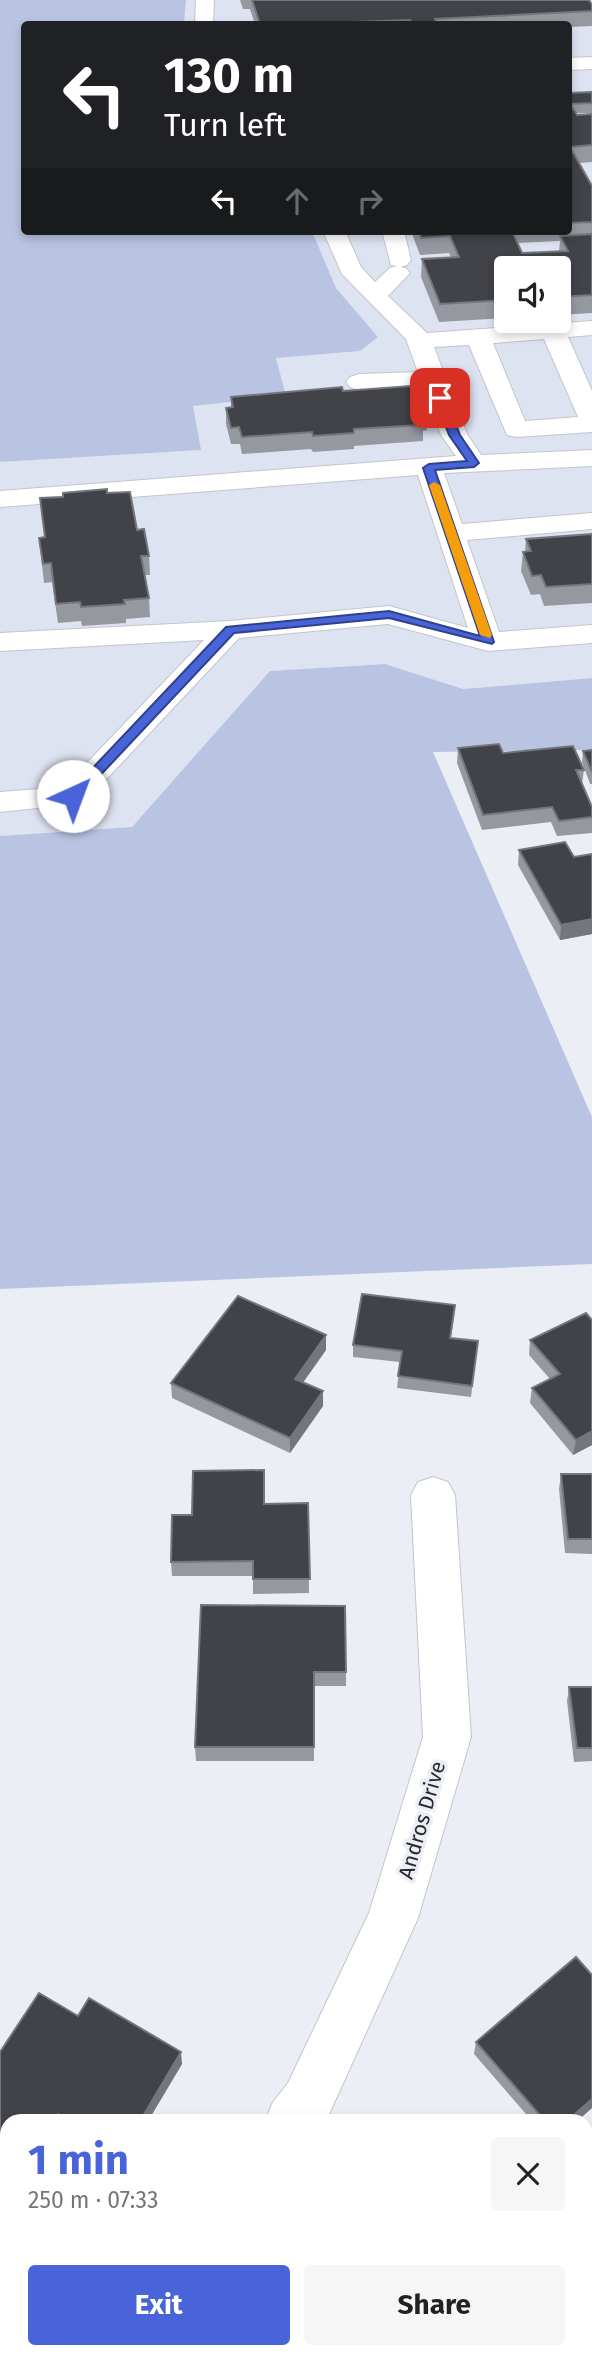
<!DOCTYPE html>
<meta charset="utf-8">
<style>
:root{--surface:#fff;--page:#f6f6f6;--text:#202124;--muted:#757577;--accent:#4964d8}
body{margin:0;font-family:"Fira Sans",sans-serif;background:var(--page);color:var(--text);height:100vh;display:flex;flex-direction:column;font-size:26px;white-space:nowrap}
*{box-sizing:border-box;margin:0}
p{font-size:23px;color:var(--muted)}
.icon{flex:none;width:38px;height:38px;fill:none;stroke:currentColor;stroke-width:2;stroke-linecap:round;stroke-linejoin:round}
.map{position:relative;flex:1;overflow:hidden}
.panel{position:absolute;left:0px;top:2114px;width:593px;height:245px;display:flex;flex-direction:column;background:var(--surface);border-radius:21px 21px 0 0;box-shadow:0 4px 10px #0003}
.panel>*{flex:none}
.top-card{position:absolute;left:21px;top:21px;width:551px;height:214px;border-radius:7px;box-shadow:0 4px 10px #0003;background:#202124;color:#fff;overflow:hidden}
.fabs{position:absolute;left:494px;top:256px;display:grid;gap:14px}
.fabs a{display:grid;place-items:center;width:77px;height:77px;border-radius:7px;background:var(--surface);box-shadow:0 4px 10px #0003;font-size:35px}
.pin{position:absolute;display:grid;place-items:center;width:60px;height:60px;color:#fff;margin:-30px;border-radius:14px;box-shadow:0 4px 10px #0006}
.me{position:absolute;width:77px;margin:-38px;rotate:43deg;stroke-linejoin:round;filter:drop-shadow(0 0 5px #0008)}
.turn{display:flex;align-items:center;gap:24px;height:147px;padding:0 28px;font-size:32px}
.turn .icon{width:91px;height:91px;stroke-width:2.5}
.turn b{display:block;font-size:49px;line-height:60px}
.lanes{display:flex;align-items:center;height:66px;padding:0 28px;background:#0003;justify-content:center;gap:35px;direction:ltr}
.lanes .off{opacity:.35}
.round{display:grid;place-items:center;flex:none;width:74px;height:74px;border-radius:7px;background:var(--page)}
.headline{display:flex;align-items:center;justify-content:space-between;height:119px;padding:0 28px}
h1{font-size:42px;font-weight:700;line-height:52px;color:var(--accent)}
.button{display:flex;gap:14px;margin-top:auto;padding:14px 28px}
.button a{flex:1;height:80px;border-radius:7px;background:var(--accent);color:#fff;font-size:28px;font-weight:700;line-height:80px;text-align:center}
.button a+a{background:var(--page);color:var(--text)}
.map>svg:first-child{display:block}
</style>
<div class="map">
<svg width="592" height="2359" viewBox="0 0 592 2359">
<rect width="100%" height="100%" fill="#eceef6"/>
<!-- built -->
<path fill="#dee3f2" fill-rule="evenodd" d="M186 0H592V678L463 689 385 664 270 671 132 827 0 836V462L200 450 193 406 285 396 276 358 360 351 378 337 336 288 312 231H569V24H184ZM506 268H558V320H506Z"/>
<!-- green -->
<path fill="#b9c4e3" d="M0 0H186L184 24H24V231H312L336 288 378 337 360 351 276 358 286 396 193 406 201 450 0 462Z
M385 664 463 689 592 678V750L433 752 592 1117V1264L0 1289V836L132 827 270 671Z"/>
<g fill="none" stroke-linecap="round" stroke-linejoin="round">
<!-- minor casing -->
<g stroke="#c2c5cc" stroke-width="2">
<path id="minor" d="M196 0H214L213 24H195Z
M592 57V69L569 70V58Z
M323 231H345L361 267 375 282 390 268 397 266 391 265 382 231H404L411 260 407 265 400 267 406 268 410 273 388 296 427 333 592 321V335L568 337 592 391V432L516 437 507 435 469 345 434 347 467 434 481 455 592 450V466L444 473 462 524 592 513V529L467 540 499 632 592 625V643L488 651 388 624 239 638 84 803 0 812V792L64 787 204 640 0 651V633L230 621 389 606 468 628 418 475 0 507V491L456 456 441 435 423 387 359 390 350 387 346 382 350 377 359 374 418 372 406 339 342 274ZM544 339 578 417 525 421 493 343Z
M433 1477 448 1482 455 1495 471 1737 418 1918 326 2121H265L273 2102 288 2083 369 1913 423 1737 411 1495 418 1482Z
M0 2296 7 2299V2352H89L86 2359H0Z"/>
</g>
<!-- minor -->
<use href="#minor" fill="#fff" fill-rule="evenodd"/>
</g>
<!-- wall -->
<path fill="#9698a0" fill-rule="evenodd" d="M240 0H589L592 5V26L569 27V24H255L250 9H243Z
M592 92V113H576L577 115 592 114V162L579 163 592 186V313L558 315V268H506V318L439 322 421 277 422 259 451 257 449 253 420 255 411 231H569V93ZM560 241 559 251 522 253 517 243Z
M343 391 414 395 427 414V430L423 431V441L354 446V449L313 452 311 449 242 454 240 444H231L226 424V408H231V397Z
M107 493 149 556 150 575H144L149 598 150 617 126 619V623L82 626 81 621 58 623 52 582 44 583 39 538 45 537 40 498Z
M592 534V603L544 606 540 594 531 595 521 571 523 552H525L526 539Z
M458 748 503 753 584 770 582 784 592 807V833L557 836 551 822 482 830 457 763Z
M592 750V784H590L582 762 583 751Z
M519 850 574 857 592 854V934L560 940 518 865Z
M454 1316 451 1338 478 1341 471 1397 397 1388 400 1362 353 1357V1345Z
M592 1320V1445L573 1455 530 1403 532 1388 550 1379 529 1355 530 1340Z
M326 1335V1350L303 1382 323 1406 290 1453 172 1398 171 1383Z
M561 1474H592V1554L565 1553 559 1489Z
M308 1503 309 1593 253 1594V1576H172L171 1562 192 1515 264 1504Z
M201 1605 346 1672V1686H314V1761H196L195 1747Z
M569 1687H592V1761L574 1762 567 1701Z
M592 1975V2108L577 2121H532L474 2054 476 2042Z
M78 2016 182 2064 148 2121H7V2145L0 2141V2052Z
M520 2352H586L592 2359H522Z"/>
<!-- shaded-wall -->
<path fill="#74767d" d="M592 919V934L560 940 561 925Z
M326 1335V1350L295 1394V1379Z
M323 1391V1406L290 1453V1438Z
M592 1431V1445L573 1455 576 1440Z
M181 2052 182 2064 148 2121H140Z
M592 2099V2108L577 2121H567Z
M58 2114 59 2121H53Z"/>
<!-- building -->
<path fill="#414349" stroke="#74767d" stroke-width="2" d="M252 0H589L592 5V11L435 19 437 24H412L410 20 293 24H260Z
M592 92V103L569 104V93Z
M569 105H571L577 115 592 114V145L570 147 592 186V222L569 223Z
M419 231H512L522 253 568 251 560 236 592 234V295L558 297V268H506V300L440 304 422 259 459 257 450 236 421 238Z
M411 386 414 395 420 394 427 414 420 415 423 425 354 429V433L313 436 312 432 242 437 239 427 231 428 226 408 233 407 231 397 342 387 343 391Z
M107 489V493L130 492 137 530 144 529 149 556H141L149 598 124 600 125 604 81 607 80 602 56 604 51 563 43 564 39 538 45 537 40 498 63 497V493Z
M592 534V584L546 587 541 575 532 576 523 552 531 551 526 539Z
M499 744 503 753 573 746 584 770H576L592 807V817L559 821 552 807 483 815 458 748Z
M592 750V772L583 751Z
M565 842 574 857 592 854V919L561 925 519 850Z
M362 1294 455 1305 450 1338 478 1341 472 1386 398 1376 402 1351 353 1345Z
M238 1296 326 1335 295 1379 323 1391 290 1438 171 1383Z
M586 1313 592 1320V1431L576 1440 532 1388 560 1374 530 1340Z
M264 1470V1504L308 1503 310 1579H253V1561L171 1562 172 1515H192L193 1471Z
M561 1474H592V1539H568Z
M201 1605 345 1606 346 1672H314V1747H195Z
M569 1687H592V1748H577Z
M576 1957 592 1975V2099L567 2121H545L476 2042Z
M39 1993 78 2016 89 1998 181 2052 140 2121H70L58 2114 53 2121H7V2136L0 2131V2052Z
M592 2193V2359H528L526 2352H586V2194Z"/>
<!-- route -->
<path fill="#4964d8" stroke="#2f418c" stroke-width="2" d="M440 394 445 398 460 435 479 463 474 467 435 470 494 642 492 644 389 618 234 633 78 799H69V793L226 627 389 611 480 636 423 468 429 464 467 461 449 435 435 398Z"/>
<!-- slow -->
<path fill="#f59e0b" d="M434 482 440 485 492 635 490 638 480 635 429 485Z"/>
<g text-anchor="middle" stroke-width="7" stroke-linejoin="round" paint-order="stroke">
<!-- near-street labels -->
<g font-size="21" fill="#27282a" stroke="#eceef6">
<text transform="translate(422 1820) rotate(-74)" y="7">Andros Drive</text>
</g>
</g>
</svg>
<div class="fabs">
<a><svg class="icon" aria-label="sound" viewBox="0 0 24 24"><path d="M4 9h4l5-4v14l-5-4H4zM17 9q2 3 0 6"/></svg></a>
</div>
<div class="pin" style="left:440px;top:398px;background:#d93025"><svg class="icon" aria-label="arrive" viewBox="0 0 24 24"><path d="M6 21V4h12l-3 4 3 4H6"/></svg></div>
<svg class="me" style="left:73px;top:796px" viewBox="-20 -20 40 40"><circle r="19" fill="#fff"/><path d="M0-13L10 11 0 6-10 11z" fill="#4964d8"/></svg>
<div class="top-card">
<div class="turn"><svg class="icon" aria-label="left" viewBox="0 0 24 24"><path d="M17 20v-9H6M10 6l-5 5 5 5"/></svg><div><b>130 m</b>Turn left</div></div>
<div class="lanes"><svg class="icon" aria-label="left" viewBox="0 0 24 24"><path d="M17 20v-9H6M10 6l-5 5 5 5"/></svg><svg class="icon off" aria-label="ahead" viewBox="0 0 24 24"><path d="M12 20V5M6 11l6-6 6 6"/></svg><svg class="icon off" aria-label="right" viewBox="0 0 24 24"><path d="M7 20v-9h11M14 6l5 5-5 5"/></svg></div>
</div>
<section class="panel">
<div class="headline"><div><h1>1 min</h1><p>250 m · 07:33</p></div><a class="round"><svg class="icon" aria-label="close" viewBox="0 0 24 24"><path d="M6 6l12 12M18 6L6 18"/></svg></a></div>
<div class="button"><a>Exit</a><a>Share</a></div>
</section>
</div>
